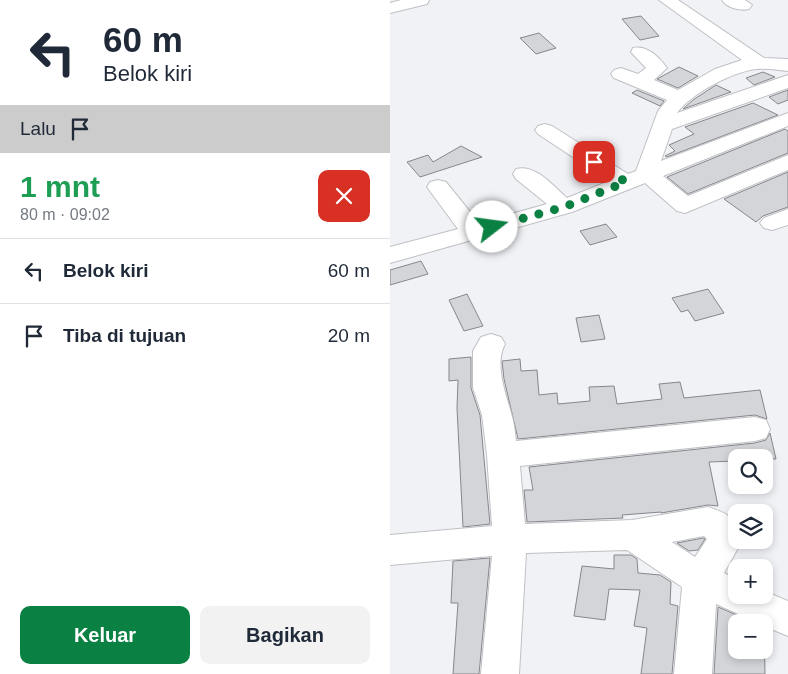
<!DOCTYPE html>
<html lang="id">
<meta charset="utf-8">
<style>
:root{--surface:#fff;--page:#f2f2f3;--text:#1f2937;--muted:#747a83;--line:#e0e1e3;--accent:#0b8043}
body{margin:0;font-family:Helvetica,sans-serif;background:var(--page);color:var(--text);height:100vh;display:flex;flex-direction:column;font-size:19px;white-space:nowrap}
*{box-sizing:border-box;margin:0}
p{font-size:16px;color:var(--muted)}
.icon{flex:none;width:28px;height:28px;fill:none;stroke:currentColor;stroke-width:2;stroke-linecap:round;stroke-linejoin:round}
.map{position:relative;flex:1;overflow:hidden}
.details{display:flex;flex-direction:column;background:var(--surface);width:390px}
.details>*{flex:none}
.top-card{background:#fff;color:var(--text);overflow:hidden}
.tools{position:absolute;left:338px;top:449px;display:grid;gap:10px}
.tools a{display:grid;place-items:center;width:45px;height:45px;border-radius:10px;background:var(--surface);box-shadow:0 2px 8px #0003;font-size:25px}
.pin{position:absolute;display:grid;place-items:center;width:42px;height:42px;color:#fff;margin:-21px;border-radius:10px;box-shadow:0 2px 8px #0006}
.me{position:absolute;width:55px;margin:-28px;rotate:75deg;stroke-linejoin:round;filter:drop-shadow(0 0 4px #0008)}
.turn{display:flex;align-items:center;gap:18px;height:105px;padding:0 20px;font-size:22px}
.turn .icon{width:65px;height:65px;stroke-width:2.5}
.turn b{display:block;font-size:35px;line-height:42px}
.then{display:flex;align-items:center;height:48px;padding:0 20px;background:#0003;gap:10px;font-size:19px}
.round{display:grid;place-items:center;flex:none;width:52px;height:52px;border-radius:10px;background:var(--page)}
.head{display:flex;align-items:center;justify-content:space-between;height:85px;padding:0 20px}
h1{font-size:30px;font-weight:800;line-height:38px;color:#1e9e55}
.button{display:flex;gap:10px;margin-top:auto;padding:10px 20px}
.button a{flex:1;height:58px;border-radius:10px;background:var(--accent);color:#fff;font-size:20px;font-weight:800;line-height:58px;text-align:center}
.button a+a{background:var(--page);color:var(--text)}
ul{padding:0;list-style:none}
li{display:flex;align-items:center;gap:15px;height:65px;padding:0 20px;border-top:1px solid var(--line)}
li div{flex:1}
li b{display:block;font-size:19px}
li em{font-style:normal}
main{display:flex;flex:1;min-height:0}
.map>svg:first-child{display:block}
</style>
<main>
<section class="details">
<div class="top-card">
<div class="turn"><svg class="icon" aria-label="left" viewBox="0 0 24 24"><path d="M17 20v-9H6M10 6l-5 5 5 5"/></svg><div><b>60 m</b>Belok kiri</div></div>
<div class="then">Lalu<svg class="icon" aria-label="arrive" viewBox="0 0 24 24"><path d="M6 21V4h12l-3 4 3 4H6"/></svg></div>
</div>
<div class="head"><div><h1>1 mnt</h1><p>80 m · 09:02</p></div><a class="round" style="background:#d93025;color:#fff"><svg class="icon" aria-label="close" viewBox="0 0 24 24"><path d="M6 6l12 12M18 6L6 18"/></svg></a></div>
<ul>
<li><svg class="icon" aria-label="left" viewBox="0 0 24 24"><path d="M17 20v-9H6M10 6l-5 5 5 5"/></svg><div><b>Belok kiri</b></div><em>60 m</em></li>
<li><svg class="icon" aria-label="arrive" viewBox="0 0 24 24"><path d="M6 21V4h12l-3 4 3 4H6"/></svg><div><b>Tiba di tujuan</b></div><em>20 m</em></li>
</ul>
<div class="button"><a>Keluar</a><a>Bagikan</a></div>
</section>
<div class="map">
<svg width="398" height="674" viewBox="0 0 398 674">
<rect width="100%" height="100%" fill="#f0f2f6"/>
<!-- building -->
<path fill="#d4d5d9" stroke="#86878b" d="M251 16 269 36 250 40 232 19Z
M149 33 166 48 146 54 130 38Z
M289 67 308 76 288 88 267 79Z
M373 72 385 77 364 85 356 78Z
M326 85 341 92 293 109 303 100Z
M247 90 274 101 270 106 242 93Z
M398 90V100L388 104 379 97Z
M363 103 388 115 277 157 275 156 285 151 279 145 304 134 295 127Z
M395 129 398 131V153L298 194 277 177Z
M71 146 92 157 30 177 17 162 38 155 43 162Z
M398 172V207L373 216 366 222 334 199Z
M216 224 227 237 200 245 190 231Z
M31 261 38 274 0 285V270Z
M318 289 334 313 305 321 298 310 291 312 282 298Z
M77 294 93 326 74 331 59 300Z
M209 315 215 339 191 342 186 318Z
M81 357V388L90 415 100 524 73 527 67 408 68 380 59 381V359Z
M130 359 131 371 147 370 149 395 167 393 168 404 200 401 199 387 224 386 227 404 272 399 269 384 290 382 294 398 370 390 377 419 365 415 128 439 114 379 112 361Z
M380 433 386 459 346 458V461L319 462 328 506 318 505 271 513V512L232 515 233 518 137 522 134 490H143L139 467 365 443 376 440Z
M313 538 315 539 308 550 299 551 287 543Z
M224 555H241L247 559 248 573 270 575 281 582 280 604 288 606 282 674H251L257 628 244 626 250 590 219 589 215 620 184 616 192 566 224 569Z
M100 558 89 674H63L68 603H61L63 561Z
M328 607 363 622H346V650H374V628L375 674H324Z"/>
<g fill="none" stroke-linecap="round" stroke-linejoin="round">
<!-- minor casing -->
<g stroke="#bfc0c4" stroke-width="2">
<path id="minor" d="M11 0H39L37 4 0 13V3Z
M269 0H288L374 58 398 59V71C388 70 377 68 367 69 344 71 300 94 287 113L398 75V88L282 129 271 161 398 113V126L273 176 298 196 398 155V170L295 213 287 211 255 183 182 212 0 263V247L68 229 37 187 40 182 48 180 56 182 89 223 157 204 126 179 123 174 126 169C146 164 163 186 177 198L219 181 148 134 145 130 148 126 155 124 162 126 238 174 246 171 268 111 277 100 224 78 221 74 224 70 231 68 248 74 256 68 241 52 243 48C257 45 269 57 277 68L264 80 288 90 325 69 352 60Z
M332 0H355L362 5 359 9C350 11 337 8 332 0Z
M398 209V225L382 230 374 228 370 223 374 218Z
M101 334 111 337 115 344C104 364 116 394 121 413 124 422 125 432 126 441L365 417 376 420 380 429 376 438 365 441 130 466 135 524 242 520 318 507C339 514 346 517 346 540L352 541 334 573 346 579V595H374V591L398 601V636L374 626V622H366L326 604 322 674H284L292 587 237 550 136 553 129 674H91L102 556 0 565V535L102 526 97 455 92 415 83 388V351L91 337ZM314 536 317 539 305 557 282 542Z"/>
</g>
<!-- minor -->
<use href="#minor" fill="#fff" fill-rule="evenodd"/>
</g>
<g fill="none" stroke-linecap="round" stroke-linejoin="round">
<!-- route -->
<path stroke="#0b8043" stroke-width="9" stroke-dasharray="0 16.2" d="M102 227 174 207 236 182 204 162"/>
</g>
</svg>
<div class="tools">
<a><svg class="icon" aria-label="search" viewBox="0 0 24 24"><circle cx="10" cy="10" r="6"/><path d="M15 15l6 6"/></svg></a>
<a><svg class="icon" aria-label="layers" viewBox="0 0 24 24"><path d="M12 4l9 5-9 5-9-5zM3 14l9 5 9-5"/></svg></a>
<a>+</a>
<a>−</a>
</div>
<div class="pin" style="left:204px;top:162px;background:#d93025"><svg class="icon" aria-label="arrive" viewBox="0 0 24 24"><path d="M6 21V4h12l-3 4 3 4H6"/></svg></div>
<svg class="me" style="left:102px;top:227px" viewBox="-20 -20 40 40"><circle r="19" fill="#fff"/><path d="M0-13L10 11 0 6-10 11z" fill="#0b8043"/></svg>
</div>
</main>
